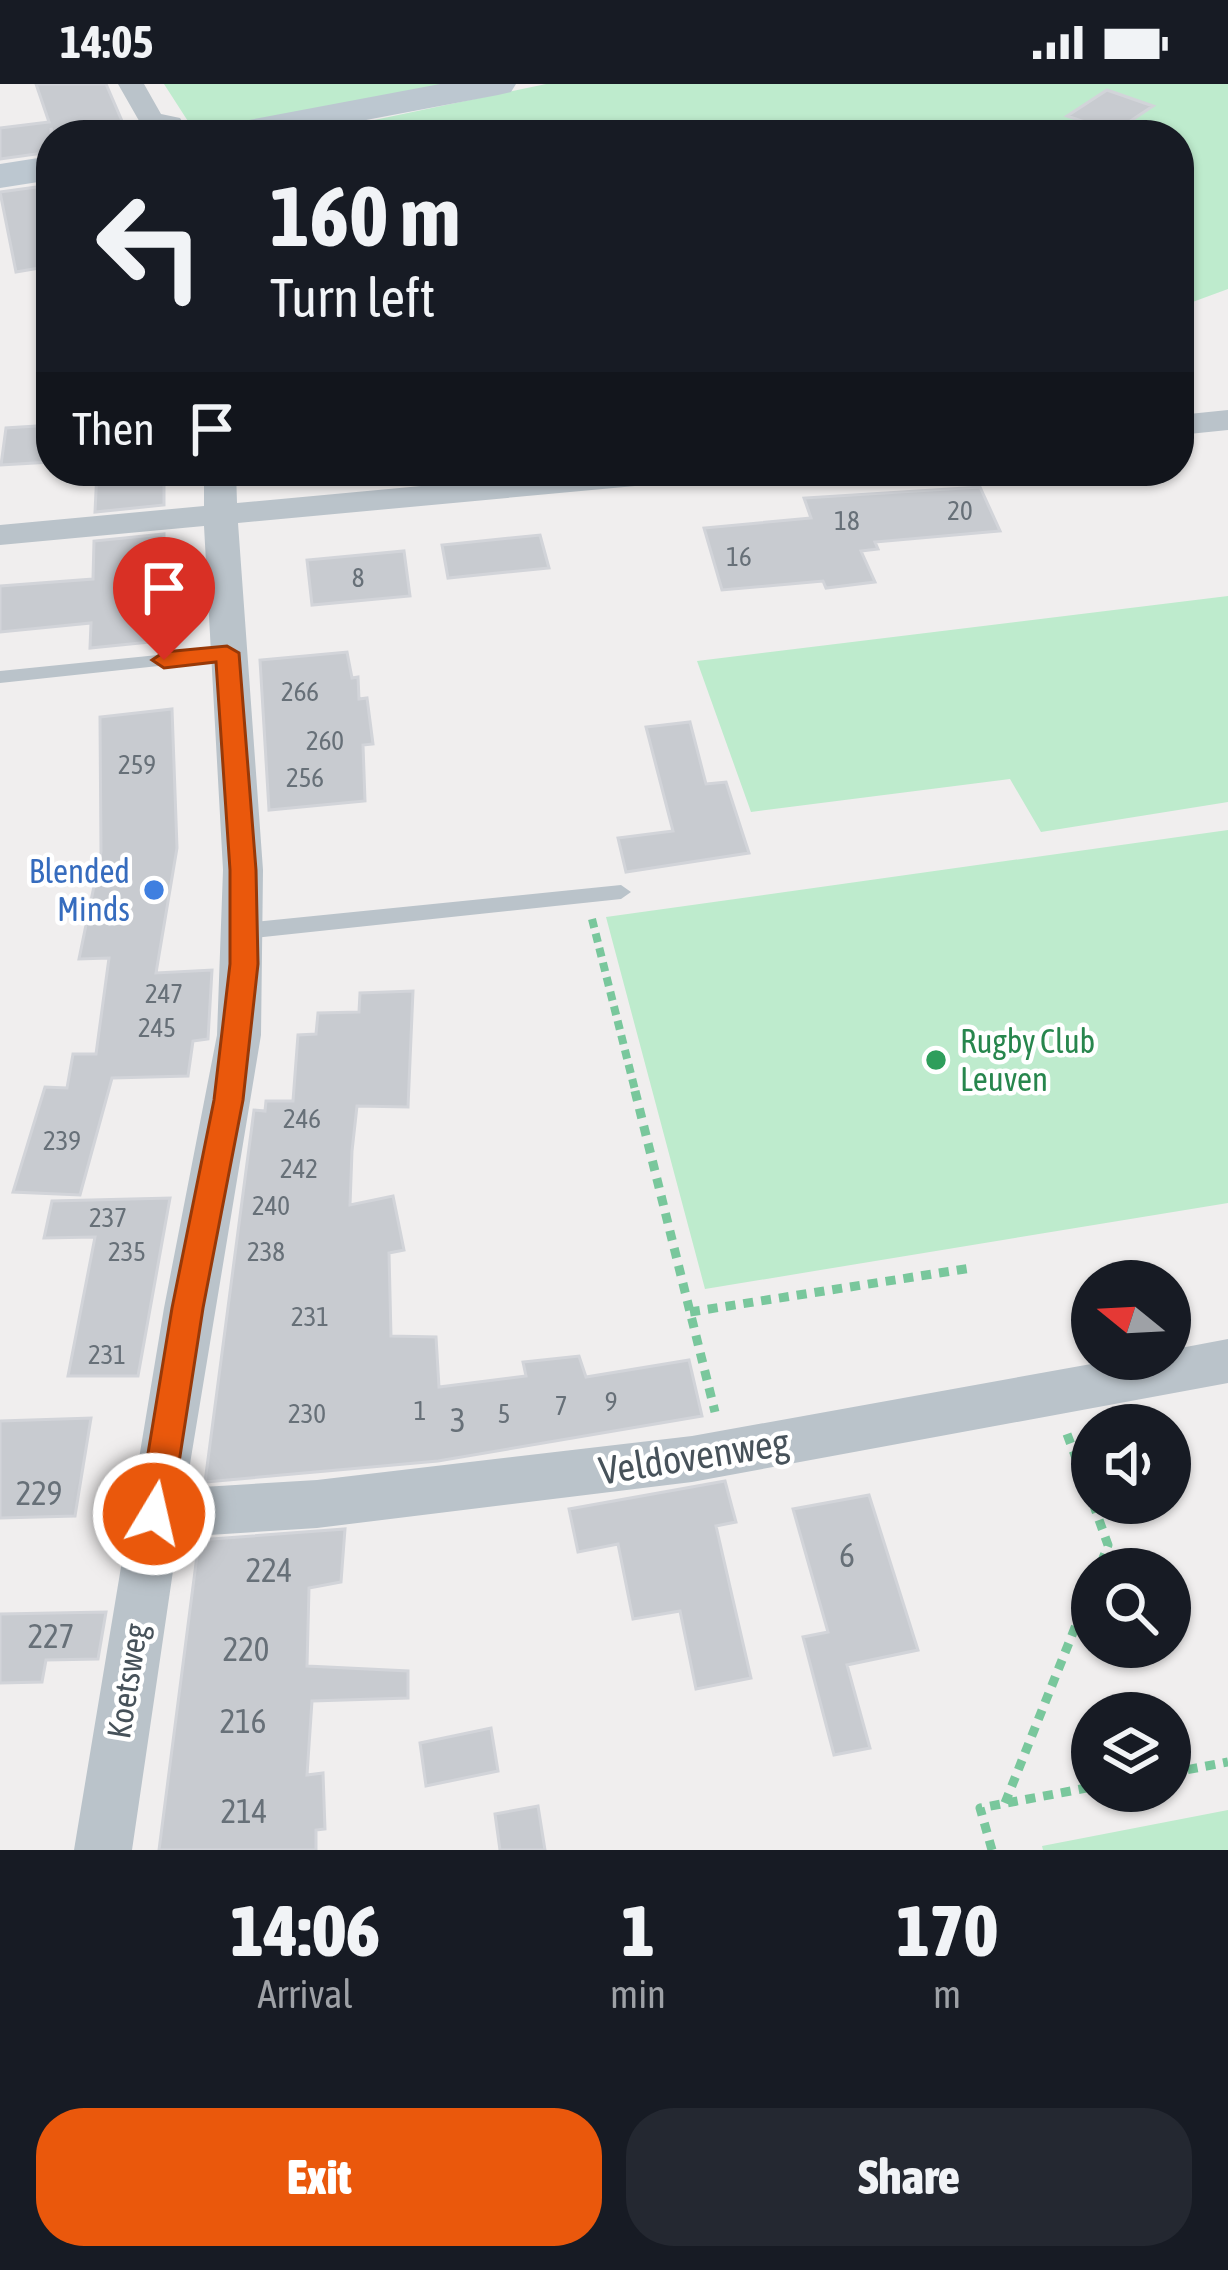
<!DOCTYPE html>
<style>
:root{--surface:#171b24;--page:#242831;--text:#f1f3f6;--muted:#9ea1a6;--accent:#ea580c}
body{margin:0;font-family:"Asap Condensed",sans-serif;background:var(--page);color:var(--text);height:100vh;display:flex;flex-direction:column;font-size:45px;white-space:nowrap}
*{box-sizing:border-box;margin:0}
p{font-size:39px;color:var(--muted)}
.icon{flex:none;width:66px;height:66px;fill:none;stroke:currentColor;stroke-width:2;stroke-linecap:round;stroke-linejoin:round}
.map{position:relative;height:1766px;overflow:hidden}
.drawer{display:flex;flex-direction:column;background:var(--surface);flex:1}
.drawer>*{flex:none}
.guide{position:absolute;left:36px;top:36px;width:1158px;height:366px;border-radius:48px;box-shadow:0 3px 9px #0004;background:#171b24;color:var(--text);overflow:hidden}
.needle{width:78px;rotate:288deg}
.buttons{position:absolute;left:1071px;top:1176px;display:grid;gap:24px}
.buttons a{display:grid;place-items:center;width:120px;height:120px;border-radius:50%;background:var(--surface);box-shadow:0 3px 9px #0004;font-size:60px}
.pin{position:absolute;display:grid;place-items:center;width:102px;height:102px;color:#fff;margin:-123px -51px;border-radius:50% 50% 50% 0;rotate:-45deg;box-shadow:0 0 12px #0007}
.pin .icon{rotate:45deg}
.me{position:absolute;width:132px;margin:-66px;rotate:9deg;stroke-linejoin:round;filter:drop-shadow(0 0 9px #0008)}
.turn{display:flex;align-items:center;gap:42px;height:252px;padding:0 36px;font-size:54px}
.turn .icon{width:156px;height:156px;stroke-width:2.5}
.turn b{display:block;font-size:84px;line-height:102px}
.then{display:flex;align-items:center;height:114px;padding:0 36px;background:#0003;gap:24px;font-size:45px}
.eta{display:flex;justify-content:space-evenly;align-items:center;height:204px;text-align:center}
.eta b{font-size:72px;font-weight:800;line-height:84px}
.primary-button{display:flex;gap:24px;margin-top:auto;padding:24px 36px}
.primary-button a{flex:1;height:138px;border-radius:48px;background:var(--accent);color:#fff;font-size:48px;font-weight:800;line-height:138px;text-align:center}
.primary-button a+a{background:var(--page);color:var(--text)}
.status{display:flex;justify-content:space-between;align-items:center;height:84px;padding:0 60px;background:var(--surface);direction:ltr}
.status svg{height:33px;fill:currentColor}
.map>svg:first-child{display:block}
</style>
<div class="status"><b>14:05</b><svg viewBox="0 0 49 12"><path d="M0 12V9h3v3zM5 12V6h3v6zM10 12V3h3v9zM15 12V0h3v12zM26 1h20v11H26zM47 4h2v5h-2z"/></svg></div>
<div class="map">
<svg width="1228" height="1766" viewBox="0 0 1228 1766">
<rect width="100%" height="100%" fill="#f0eeee"/>
<!-- green -->
<path fill="#beebcd" d="M164 0H458L202 47 193 45Z
M546 0H1228V205L1179 223V51H303Z
M1228 512V718L1041 748 1010 695 751 728 697 577Z
M1228 746V1119L705 1205 606 833Z
M1228 1726V1766H1043L1042 1762Z"/>
<!-- building -->
<path fill="#c8cbd0" stroke="#d2d4d9" stroke-width="3" d="M36 0H106L125 44 53 51 51 44V68L0 75V44L49 38Z
M1107 6 1153 22 1114 48 1067 32Z
M51 101V140L39 142 51 182 16 188 0 108Z
M51 341V378L1 381 6 344Z
M97 387H164V421L95 428Z
M980 403 1000 447 875 458 878 465 861 467 875 498 826 504 823 497 722 506 704 444 811 434 804 414Z
M164 450V468L174 467 171 556 90 564 91 539 0 548V502L93 495 94 457Z
M540 451 549 484 448 494 442 461Z
M404 467 410 512 312 521 307 476Z
M347 568 352 594 358 593 359 615 367 614 373 660 363 661 365 717 269 726 260 576Z
M172 625 177 764 156 889 212 886 208 955 193 957 188 992 112 994 80 1111 13 1108 45 1003 67 1004 73 970H96L109 874 79 875 101 768 100 633Z
M690 638 706 700 726 698 749 769 626 788 618 754 673 747 646 643Z
M413 907 408 1023 357 1022 352 1067 350 1121 393 1112 404 1166 389 1169 391 1252 436 1253 439 1303 526 1292 523 1278 579 1272 586 1293 689 1276 702 1332 438 1377 205 1398 254 1026 265 1027 266 1017H293L298 951 316 950 318 929 359 928 360 909Z
M170 1114 138 1292H68L95 1153 44 1154 52 1117Z
M91 1334 75 1432 0 1434V1337Z
M725 1397 736 1438 716 1442 751 1594 696 1605 680 1527 633 1535 618 1460 578 1468 569 1425Z
M869 1411 918 1566 847 1581 870 1664 834 1671 803 1553 828 1548 793 1425Z
M345 1445 341 1498 309 1504 307 1582 408 1587V1614L312 1617 307 1691 323 1689 325 1745 316 1746V1766H159L199 1456Z
M106 1528 98 1575 46 1576 42 1598 0 1599V1530Z
M491 1644 498 1687 426 1702 420 1659Z
M538 1722 545 1766H500L495 1730Z"/>
<g fill="none" stroke-linecap="round" stroke-linejoin="round">
<!-- path-far1 -->
<path stroke="#79c79c" stroke-width="8" stroke-dasharray="9 6" stroke-linecap="butt" d="M592 835 636 1010"/>
<!-- path -->
<path stroke="#79c79c" stroke-width="9" stroke-dasharray="10 8" stroke-linecap="butt" d="M635 1007 715 1328
M690 1228 971 1184
M1067 1350 1092 1417
M1093 1419 1108 1461 1099 1485
M1170 1689 1228 1678
M1005 1719 1092 1501
M992 1766 980 1724 1092 1703"/>
<!-- lane -->
<path fill="#bac3ca" fill-rule="evenodd" d="M227 564 233 566 236 570 233 574 0 599V587Z
M621 801 631 808 621 815 244 855 234 847 244 839Z"/>
<!-- street -->
<path fill="#bac3ca" fill-rule="evenodd" d="M118 0H144L161 30 180 34 184 40 171 48 142 42Z
M1228 326V346L1179 351V331Z
M204 387H236L237 419 583 387H705L689 397 238 439 263 786 261 951 186 1404 317 1396 692 1352 1119 1275H1170V1266L1228 1255V1299L692 1398 317 1444 178 1453 132 1766H74L164 1224 217 951 223 786 204 442 0 461V441L204 422Z"/>
<!-- secondary -->
<path fill="#bcc7d0" fill-rule="evenodd" d="M440 0H516L511 8 498 11 287 51H209L215 43 228 40Z
M51 72V96L0 104V80Z"/>
</g>
<!-- route -->
<path fill="#ea580c" stroke="#983908" stroke-width="3" d="M227 562 239 569 256 786 258 880 243 1016 203 1224 171 1430 167 1441 154 1446 142 1441 138 1430 172 1224 214 1016 230 880V786L216 578 164 584 152 576 164 568Z"/>
<!-- markers -->
<circle fill="#3f7fe0" stroke="#fff" stroke-width="4.5" cx="154" cy="806" r="12"/>
<circle fill="#2e9e5b" stroke="#fff" stroke-width="4.5" cx="936" cy="976" r="12"/>
<g text-anchor="middle" stroke-width="9" stroke-linejoin="round" paint-order="stroke">
<!-- number labels -->
<g font-size="27" fill="#677078">
<text x="960" y="436">20</text>
<text x="847" y="446">18</text>
<text x="739" y="482">16</text>
<text x="358" y="503">8</text>
<text x="300" y="617">266</text>
<text x="325" y="666">260</text>
<text x="137" y="690">259</text>
<text x="305" y="703">256</text>
<text x="164" y="919">247</text>
<text x="157" y="953">245</text>
<text x="302" y="1044">246</text>
<text x="62" y="1066">239</text>
<text x="299" y="1094">242</text>
<text x="271" y="1131">240</text>
<text x="108" y="1143">237</text>
<text x="127" y="1177">235</text>
<text x="266" y="1177">238</text>
<text x="310" y="1242">231</text>
<text x="107" y="1280">231</text>
<text x="611" y="1327">9</text>
<text x="561" y="1331">7</text>
<text x="420" y="1336">1</text>
<text x="307" y="1339">230</text>
<text x="504" y="1339">5</text>
</g>
<!-- shop labels -->
<g font-size="33" fill="#366cbe" stroke="#fff" text-anchor="end">
<text x="130" y="799">Blended<tspan x="130" dy="38">Minds</tspan></text>
</g>
<!-- leisure labels -->
<g font-size="33" fill="#27864d" stroke="#fff" text-anchor="start">
<text x="960" y="969">Rugby Club<tspan x="960" dy="38">Leuven</tspan></text>
</g>
<!-- near-number labels -->
<g font-size="33" fill="#677078">
<text x="458" y="1348">3</text>
<text x="39" y="1421">229</text>
<text x="847" y="1483">6</text>
<text x="269" y="1498">224</text>
<text x="51" y="1564">227</text>
<text x="246" y="1577">220</text>
<text x="243" y="1649">216</text>
<text x="244" y="1739">214</text>
</g>
<!-- street labels -->
<g font-size="33" fill="#47525a" stroke="#fff">
<text transform="translate(127 1597) rotate(-81)" y="12">Koetsweg</text>
</g>
<!-- near-street labels -->
<g font-size="39" fill="#47525a" stroke="#fff">
<text transform="translate(694 1372) rotate(-9)" y="14">Veldovenweg</text>
</g>
</g>
</svg>
<div class="buttons">
<a><svg class="needle" viewBox="-14 -14 28 28"><path d="M0-13l5 13h-10z" fill="#e53935"/><path d="M0 13l5-13h-10z" fill="#9ea1a6"/></svg></a>
<a><svg class="icon" aria-label="sound" viewBox="0 0 24 24"><path d="M4 9h4l5-4v14l-5-4H4zM17 9q2 3 0 6"/></svg></a>
<a><svg class="icon" aria-label="search" viewBox="0 0 24 24"><circle cx="10" cy="10" r="6"/><path d="M15 15l6 6"/></svg></a>
<a><svg class="icon" aria-label="layers" viewBox="0 0 24 24"><path d="M12 4l9 5-9 5-9-5zM3 14l9 5 9-5"/></svg></a>
</div>
<div class="pin" style="left:164px;top:576px;background:#d93025"><svg class="icon" aria-label="arrive" viewBox="0 0 24 24"><path d="M6 21V4h12l-3 4 3 4H6"/></svg></div>
<svg class="me" style="left:154px;top:1430px" viewBox="-20 -20 40 40"><circle r="17" fill="#ea580c" stroke="#fff" stroke-width="3"/><path d="M0-11L8 9 0 5-8 9z" fill="#fff"/></svg>
<div class="guide">
<div class="turn"><svg class="icon" aria-label="left" viewBox="0 0 24 24"><path d="M17 20v-9H6M10 6l-5 5 5 5"/></svg><div><b>160 m</b>Turn left</div></div>
<div class="then">Then<svg class="icon" aria-label="arrive" viewBox="0 0 24 24"><path d="M6 21V4h12l-3 4 3 4H6"/></svg></div>
</div>
</div>
<section class="drawer">
<div class="eta">
<div><b>14:06</b><p>Arrival</p></div>
<div><b>1</b><p>min</p></div>
<div><b>170</b><p>m</p></div>
</div>
<div class="primary-button"><a>Exit</a><a>Share</a></div>
</section>
